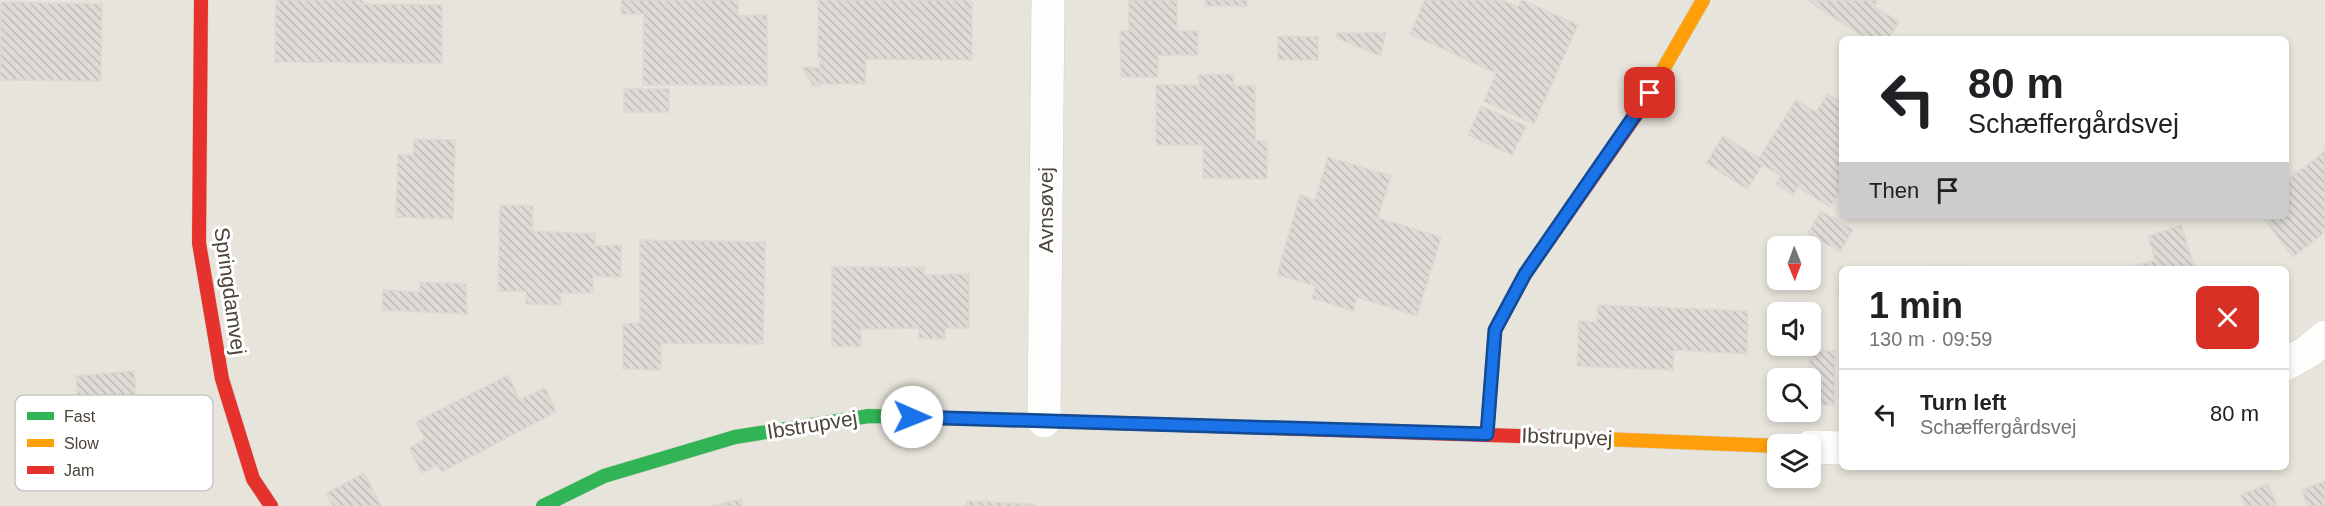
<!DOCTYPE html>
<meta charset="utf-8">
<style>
:root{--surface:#fff;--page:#f6f6f6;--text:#202124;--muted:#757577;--line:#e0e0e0}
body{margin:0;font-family:Helvetica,sans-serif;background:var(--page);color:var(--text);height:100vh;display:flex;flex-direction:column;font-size:22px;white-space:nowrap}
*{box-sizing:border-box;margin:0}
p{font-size:20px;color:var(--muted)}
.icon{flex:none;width:33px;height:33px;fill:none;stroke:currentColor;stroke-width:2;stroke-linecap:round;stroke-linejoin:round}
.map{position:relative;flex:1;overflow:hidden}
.side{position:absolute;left:1839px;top:266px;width:450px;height:204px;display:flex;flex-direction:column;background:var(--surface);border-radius:9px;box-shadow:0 3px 9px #0003}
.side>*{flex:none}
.top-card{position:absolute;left:1839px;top:36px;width:450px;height:183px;border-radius:9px;box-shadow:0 3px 9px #0003;background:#fff;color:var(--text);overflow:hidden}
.needle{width:39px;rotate:179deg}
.tools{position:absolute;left:1767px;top:236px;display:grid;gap:12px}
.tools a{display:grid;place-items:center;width:54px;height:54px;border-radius:9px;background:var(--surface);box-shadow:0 3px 9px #0003;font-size:30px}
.pin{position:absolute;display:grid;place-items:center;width:51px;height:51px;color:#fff;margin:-26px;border-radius:12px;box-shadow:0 3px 9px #0006}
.me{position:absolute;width:66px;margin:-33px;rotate:91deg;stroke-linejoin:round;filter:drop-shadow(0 0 4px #0008)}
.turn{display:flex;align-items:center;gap:21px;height:126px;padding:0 30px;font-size:27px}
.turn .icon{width:78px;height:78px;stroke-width:2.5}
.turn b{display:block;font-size:42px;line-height:51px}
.then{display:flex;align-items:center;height:57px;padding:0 30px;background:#0003;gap:12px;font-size:22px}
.round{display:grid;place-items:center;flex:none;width:63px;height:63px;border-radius:9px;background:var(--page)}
.head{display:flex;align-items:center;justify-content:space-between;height:102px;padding:0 30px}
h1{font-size:36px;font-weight:700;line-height:45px}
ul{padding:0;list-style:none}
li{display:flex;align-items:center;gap:18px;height:90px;padding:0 30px;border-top:2px solid var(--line)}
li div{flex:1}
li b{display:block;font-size:22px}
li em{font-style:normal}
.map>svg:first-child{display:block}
</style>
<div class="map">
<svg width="2325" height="506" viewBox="0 0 2325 506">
<defs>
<pattern id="building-back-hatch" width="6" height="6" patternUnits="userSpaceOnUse" patternTransform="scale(1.5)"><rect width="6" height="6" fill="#dedbd6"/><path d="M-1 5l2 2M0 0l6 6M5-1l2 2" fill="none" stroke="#c0bdb8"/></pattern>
</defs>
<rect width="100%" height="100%" fill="#f4f2ee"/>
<!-- residential -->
<path fill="#e7e4dc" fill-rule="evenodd" d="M0 0H2325V506H0ZM1842 39H2286V216H1842ZM1778 246H1810V279H1778ZM1842 268H2286V466H1842ZM1778 312H1810V345H1778ZM1778 378H1810V411H1778ZM1778 444H1810V477H1778Z"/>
<!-- building -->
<path fill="url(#building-back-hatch)" stroke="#dcd9d4" stroke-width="1.5" d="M276 0H363V4L442 5V63L275 62Z
M622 0H738V16L767 15V85H643L644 14H621Z
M818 0H972V60L866 59 865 84H820V58H818Z
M1129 0H1177V31H1198V55H1158V77H1121L1120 31H1129Z
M1205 0H1247V6H1205Z
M1425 0H1502L1518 7 1522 0 1578 25 1534 124 1484 101 1496 73 1410 34Z
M1878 0 1874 6 1899 22 1888 39H1867L1808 1Z
M1 2 102 4 101 81 0 80Z
M1337 33H1386L1380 56 1337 38Z
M1278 36 1318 37V60H1278Z
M802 67 820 68V86H813Z
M1234 74 1233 86H1255V141H1267V179L1203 178V145H1156V85H1199L1198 75Z
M624 89H669V112H624Z
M1828 94 1842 103V188L1830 207 1798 187 1793 195 1776 184 1781 176 1763 165 1747 189 1706 163 1723 136 1759 158 1796 100 1816 112Z
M1481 106 1526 126 1512 155 1468 135Z
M414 139 455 140 453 219 396 217 398 155H413Z
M2325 151V232L2293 257 2262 216H2286V181Z
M1328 157 1391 176 1378 218 1441 237 1417 316 1357 297 1353 311 1312 298 1316 286 1277 275 1300 195 1315 200Z
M500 205 533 206 532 231 595 234V246L621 245V277L593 276V293H560L561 305 526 304V291H498Z
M1821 211 1853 230 1840 252 1808 233Z
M2181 225 2195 268H2128L2155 260 2148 236Z
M640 240 765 242 763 344 661 343V370L623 369V324L640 323Z
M1932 266 1982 267V268H1932Z
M832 267H924V275L969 274V328H945V339L919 338V328L861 329V346L832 347Z
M1840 267 1855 268H1842V296H1839Z
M420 282 466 284 467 314 382 310 383 290 420 292Z
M1598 305 1748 311 1747 354 1674 350 1673 370 1577 366 1579 321 1597 322Z
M1841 328H1842V396H1839Z
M1810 350 1835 351 1834 405H1810V378H1793H1809Z
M134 371 142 453 60 459 56 401 78 400 76 376Z
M508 375 520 400 545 388 556 412 442 472 438 465 422 473 409 448 425 439 416 422Z
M364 473 381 506H333L326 493Z
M2325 481V506H2308L2301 490Z
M2268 484 2277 506H2245L2241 495Z
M741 499 743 506H712Z
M967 501 1034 504V506H966Z"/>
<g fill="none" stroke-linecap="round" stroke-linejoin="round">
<!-- street casing -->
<g stroke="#d2d0cb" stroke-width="34">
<path id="street" d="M2286 364 2309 351 2325 337
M1044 421 1048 0
M1810 447 1842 448"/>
</g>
<!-- fast casing -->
<g stroke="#d3cfc5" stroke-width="15">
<path id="fast" d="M543 506 604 476 735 437 869 416 1051 421"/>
</g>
<!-- slow casing -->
<g stroke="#d3cfc5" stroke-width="15">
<path id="slow" d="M1653 87 1703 0
M1552 437 1778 446"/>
</g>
<!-- jam casing -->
<g stroke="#d3cfc5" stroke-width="15">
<path id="jam" d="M201 0 199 243 222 379 253 479 271 506
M1051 421 1552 437
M1487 434 1495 330 1525 274 1639 111 1653 87"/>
</g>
<!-- street -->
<use href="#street" stroke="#fdfdfc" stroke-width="33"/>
<!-- fast -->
<use href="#fast" stroke="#30b455" stroke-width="14"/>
<!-- slow -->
<use href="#slow" stroke="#ff9f0a" stroke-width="14"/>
<!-- jam -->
<use href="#jam" stroke="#e5322d" stroke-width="14"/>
</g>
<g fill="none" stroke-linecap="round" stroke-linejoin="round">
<!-- route casing -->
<g stroke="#114b97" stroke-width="15">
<path id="route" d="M912 417 1487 434 1495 330 1525 274 1650 93"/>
</g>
<!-- route -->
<use href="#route" stroke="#1a73e8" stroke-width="10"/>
</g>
<g text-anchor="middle" stroke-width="6" stroke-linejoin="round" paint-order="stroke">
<!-- street labels -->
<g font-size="21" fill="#4b4439" stroke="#fff">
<text transform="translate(1046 210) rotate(-90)" y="7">Avnsøvej</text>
<text transform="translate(230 291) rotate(82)" y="7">Springdamvej</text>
<text transform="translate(812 425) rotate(-9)" y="7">Ibstrupvej</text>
<text transform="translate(1567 437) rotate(2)" y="7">Ibstrupvej</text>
</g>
</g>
<!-- legend -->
<rect x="15" y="395" width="198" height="96" rx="9" fill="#fff" stroke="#c9c7c4" stroke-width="1.5"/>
<rect x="27" y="412" width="27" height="8" fill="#30b455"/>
<rect x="27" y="439" width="27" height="8" fill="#ff9f0a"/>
<rect x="27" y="466" width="27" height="8" fill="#e5322d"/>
<g font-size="16" fill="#4b4439">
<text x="64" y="422">Fast</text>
<text x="64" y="449">Slow</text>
<text x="64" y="476">Jam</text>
</g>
</svg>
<div class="tools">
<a><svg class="needle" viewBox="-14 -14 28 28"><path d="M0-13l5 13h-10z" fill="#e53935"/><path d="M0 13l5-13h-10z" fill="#757577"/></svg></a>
<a><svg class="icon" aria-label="sound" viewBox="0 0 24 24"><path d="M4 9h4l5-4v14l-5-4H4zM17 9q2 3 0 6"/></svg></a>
<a><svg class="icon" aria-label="search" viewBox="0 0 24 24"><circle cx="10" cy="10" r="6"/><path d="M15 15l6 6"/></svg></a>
<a><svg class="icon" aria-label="layers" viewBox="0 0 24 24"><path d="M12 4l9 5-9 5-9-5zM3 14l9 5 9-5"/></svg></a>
</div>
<div class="pin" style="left:1650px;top:93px;background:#d93025"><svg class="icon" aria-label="arrive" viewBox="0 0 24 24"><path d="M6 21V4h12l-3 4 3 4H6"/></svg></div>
<svg class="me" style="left:912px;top:417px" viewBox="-20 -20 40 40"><circle r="19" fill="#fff"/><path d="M0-13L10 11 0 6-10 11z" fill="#1a73e8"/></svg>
<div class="top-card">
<div class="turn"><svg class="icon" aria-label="left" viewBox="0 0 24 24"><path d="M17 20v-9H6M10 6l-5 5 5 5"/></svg><div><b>80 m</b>Schæffergårdsvej</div></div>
<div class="then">Then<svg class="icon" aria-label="arrive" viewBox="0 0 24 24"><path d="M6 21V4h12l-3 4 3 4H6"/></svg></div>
</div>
<section class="side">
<div class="head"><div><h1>1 min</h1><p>130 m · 09:59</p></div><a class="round" style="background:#d93025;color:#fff"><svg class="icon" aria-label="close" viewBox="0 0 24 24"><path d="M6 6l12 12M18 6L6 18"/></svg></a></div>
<ul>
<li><svg class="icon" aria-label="left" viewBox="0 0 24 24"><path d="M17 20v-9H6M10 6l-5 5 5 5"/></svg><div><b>Turn left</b><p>Schæffergårdsvej</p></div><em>80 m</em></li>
</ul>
</section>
</div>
